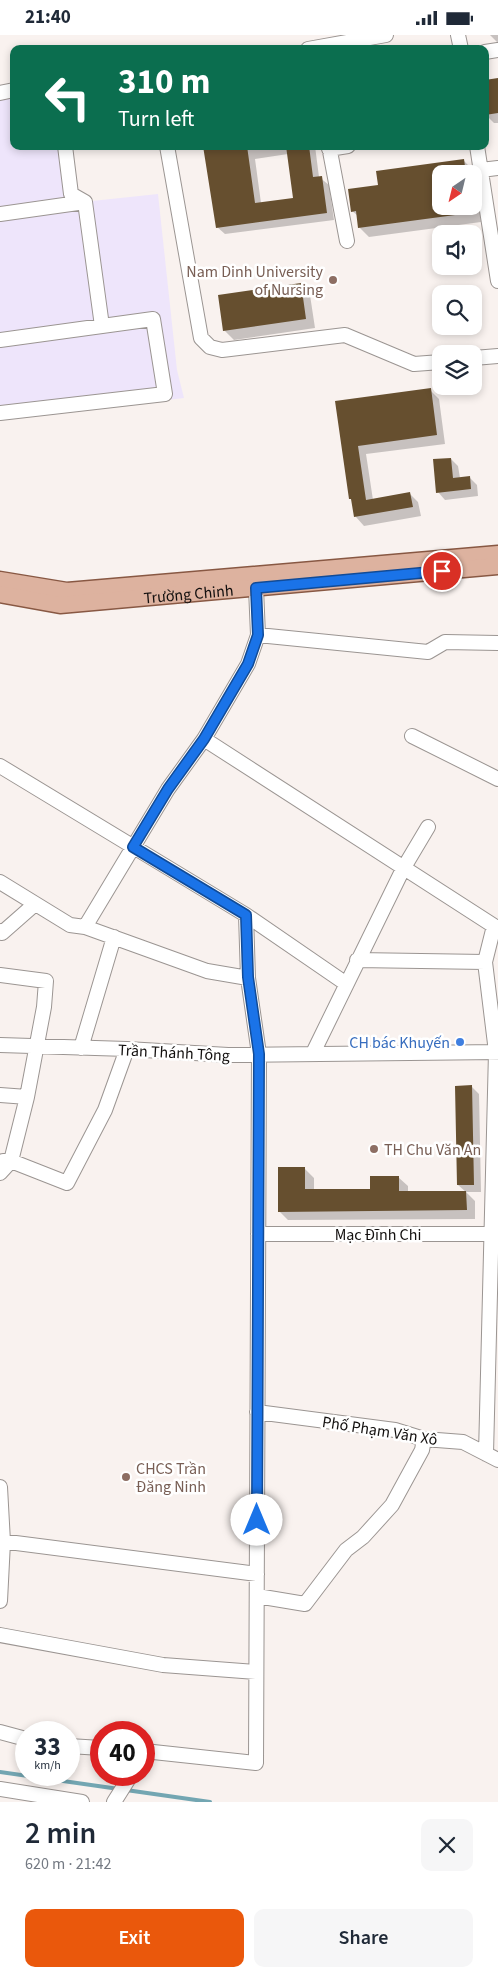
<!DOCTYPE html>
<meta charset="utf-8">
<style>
:root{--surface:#fff;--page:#f6f6f7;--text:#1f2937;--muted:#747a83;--accent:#ea580c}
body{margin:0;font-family:"Source Sans 3",sans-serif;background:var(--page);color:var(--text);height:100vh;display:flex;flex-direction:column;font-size:19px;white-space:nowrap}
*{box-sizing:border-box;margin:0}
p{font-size:16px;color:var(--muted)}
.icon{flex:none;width:28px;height:28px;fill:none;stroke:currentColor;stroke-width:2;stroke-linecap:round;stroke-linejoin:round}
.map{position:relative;height:1767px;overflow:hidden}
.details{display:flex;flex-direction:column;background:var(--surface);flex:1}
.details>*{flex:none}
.guide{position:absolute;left:10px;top:10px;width:479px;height:105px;border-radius:10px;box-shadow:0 2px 8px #0003;background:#0b6e4f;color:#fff;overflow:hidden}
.needle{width:32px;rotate:215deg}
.buttons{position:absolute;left:432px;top:130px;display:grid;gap:10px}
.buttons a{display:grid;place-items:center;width:50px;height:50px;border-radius:10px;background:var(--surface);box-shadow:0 2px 8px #0003;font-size:25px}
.speed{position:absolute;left:15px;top:1686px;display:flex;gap:10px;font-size:25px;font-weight:700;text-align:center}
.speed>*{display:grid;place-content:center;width:65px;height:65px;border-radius:50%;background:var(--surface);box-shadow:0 2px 8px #0003;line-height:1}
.speed small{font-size:12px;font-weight:400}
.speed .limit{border:8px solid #d22;background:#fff;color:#111}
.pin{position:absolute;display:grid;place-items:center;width:42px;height:42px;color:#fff;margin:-21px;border:2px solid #fff;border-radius:50%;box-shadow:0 1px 5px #0007}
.me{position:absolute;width:55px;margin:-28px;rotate:0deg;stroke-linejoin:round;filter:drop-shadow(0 0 4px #0008)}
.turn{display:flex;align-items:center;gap:18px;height:105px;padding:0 25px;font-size:22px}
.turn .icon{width:65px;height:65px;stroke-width:2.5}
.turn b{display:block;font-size:35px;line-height:42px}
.round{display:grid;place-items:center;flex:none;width:52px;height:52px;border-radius:10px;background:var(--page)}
.overview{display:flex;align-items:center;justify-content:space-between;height:85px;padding:0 25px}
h1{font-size:30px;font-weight:600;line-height:38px}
.button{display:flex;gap:10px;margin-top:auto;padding:10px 25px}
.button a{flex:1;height:58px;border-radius:10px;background:var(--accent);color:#fff;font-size:20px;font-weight:600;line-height:58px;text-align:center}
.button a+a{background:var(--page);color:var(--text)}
.status{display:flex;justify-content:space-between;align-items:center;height:35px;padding:0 25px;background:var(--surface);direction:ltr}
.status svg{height:14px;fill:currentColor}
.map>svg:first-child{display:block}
</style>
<div class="status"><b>21:40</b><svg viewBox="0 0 49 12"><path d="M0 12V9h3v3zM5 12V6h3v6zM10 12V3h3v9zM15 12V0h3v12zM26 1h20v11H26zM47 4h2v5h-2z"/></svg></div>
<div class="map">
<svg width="498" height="1767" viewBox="0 0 498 1767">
<rect width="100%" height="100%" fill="#f9f2ef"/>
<!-- industrial -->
<path fill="#eee5fb" d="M14 51V111H72L78 155 92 166 158 159 177 335 184 363 0 385V53Z"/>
<!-- shadow -->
<path fill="#0003" fill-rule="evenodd" d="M490 0H498V8Z
M498 45V88H494L485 79V47Z
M204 111H315L319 142 329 150 334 185 225 199 217 192ZM288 119 295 164 261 168 255 124Z
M464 126 473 135 476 155 484 162 486 177 480 178 481 187 369 202 359 192 358 181 352 176 380 151ZM441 139H474V171H441Z
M301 250 310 260 315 293 234 305 224 295Z
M430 355 439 364 445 409 366 419 373 465 409 458 418 467 421 481 364 491 356 482 353 466 350 463 336 367Z
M451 424 458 431 460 443 469 442 477 450 478 461 445 465 438 457Z
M472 1052 479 1059 481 1157H466L475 1166V1184L288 1185 279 1176 304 1133 314 1143V1155H371L398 1142 408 1151V1157H466L458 1150Z"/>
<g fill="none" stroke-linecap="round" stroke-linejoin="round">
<!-- stream -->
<path stroke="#73a6b2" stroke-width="4" d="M0 1737 119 1754
M126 1755 210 1767"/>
</g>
<!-- building -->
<path fill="#664f2f" d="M498 43V78L485 80V45Z
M203 111H247L255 168 293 163 286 111H309L313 142 322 141 327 178 216 193Z
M464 124 466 139H441V171H469L470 178 358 193 356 176 351 177 348 154 378 150 376 136Z
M301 248 306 284 223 296 218 260Z
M431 353 437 400 358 411 366 465 410 457 413 472 354 482 351 464H349L335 366Z
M451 423 453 443 470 441 471 454 436 458 433 424Z
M472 1050 474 1150H457L455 1051Z
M278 1132H305V1154H370V1141H399V1156H466L467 1175 278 1177Z"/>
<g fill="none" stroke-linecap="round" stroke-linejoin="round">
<!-- minor casing -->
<g stroke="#9b9592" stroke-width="16">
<path id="minor" d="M458 0 461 14
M308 14 386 0
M485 17 498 15
M0 58 14 55
M65 111 71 159 85 167 102 291
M167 111 201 303 210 312 222 315 345 300 414 329 441 327
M329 111 347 206
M477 111 498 246
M329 114 348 111
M481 135 498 133
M0 179 85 167
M0 305 153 284 165 359 0 378
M474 323 498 321
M258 600 428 617 445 607 498 608
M412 701 498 744
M204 704 494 891 485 927
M0 731 246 880 345 948
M0 847 70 890 85 892 207 936 248 943
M85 892 168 754 204 704 248 629 258 600 256 553
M0 896 2 898 35 869
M357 925 485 927 496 1017 486 1419
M0 940 46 946 44 972 27 1062 11 1126 0 1138
M0 1010 127 1014 228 1020 498 1017
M81 1013 114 902
M313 1018 403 834 428 792
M0 1060 27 1062
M3 1126H11L67 1148 105 1075 127 1014
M258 1199H498
M257 1377 395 1395 424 1404 463 1407 498 1425
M0 1452 3 1507 0 1566
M0 1506 257 1539
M257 1561 305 1569 346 1515 363 1502 392 1470 422 1415 424 1404
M0 1600 163 1630 256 1637
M0 1697 26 1704
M69 1711 101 1713
M144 1716 256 1728 259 1019 248 943 246 880
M0 1754 82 1767
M114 1767 131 1740"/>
</g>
<!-- major casing -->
<g stroke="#885843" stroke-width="19">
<g id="major">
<path d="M0 545 67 556 498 519"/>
<path id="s1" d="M0 559 60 570 498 531"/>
</g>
</g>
<!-- minor -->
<use href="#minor" stroke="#fff" stroke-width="14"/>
<!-- major -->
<use href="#major" stroke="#ddb29f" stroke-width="16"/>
</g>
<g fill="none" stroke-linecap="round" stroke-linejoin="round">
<!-- route casing -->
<g stroke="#114b97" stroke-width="12">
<path id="route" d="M257 1485 259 1019 248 942 246 880 133 812 168 754 204 704 248 629 258 600 256 553 442 536"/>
</g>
<!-- route -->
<use href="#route" stroke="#1a73e8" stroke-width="9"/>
</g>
<!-- markers -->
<g fill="#8d6e63" stroke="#fff" stroke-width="2">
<circle cx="333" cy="245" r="5"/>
<circle cx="374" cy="1114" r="5"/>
<circle cx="126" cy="1442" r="5"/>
</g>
<circle fill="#3f7fe0" stroke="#fff" stroke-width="2" cx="460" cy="1007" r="5"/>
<g text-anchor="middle" stroke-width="5" stroke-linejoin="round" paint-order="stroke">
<!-- education labels -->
<g font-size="16" fill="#785e54" stroke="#fff" text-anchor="start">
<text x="323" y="242" text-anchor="end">Nam Dinh University<tspan x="323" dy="18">of Nursing</tspan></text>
<text x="384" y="1120">TH Chu Văn An</text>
<text x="136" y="1439">CHCS Trần<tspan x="136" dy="18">Đăng Ninh</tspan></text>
</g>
<!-- street labels -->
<g font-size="16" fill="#120f0e" stroke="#fff">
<text dy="6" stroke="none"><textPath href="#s1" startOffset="190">Trường Chinh</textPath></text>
<text transform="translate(174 1017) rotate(3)" y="6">Trần Thánh Tông</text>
<text x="378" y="1205">Mạc Đĩnh Chi</text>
<text transform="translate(380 1395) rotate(9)" y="6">Phố Phạm Văn Xô</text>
</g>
<!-- shop labels -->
<g font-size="16" fill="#366cbe" stroke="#fff" text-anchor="end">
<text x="450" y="1013">CH bác Khuyến</text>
</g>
</g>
</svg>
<div class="buttons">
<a><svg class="needle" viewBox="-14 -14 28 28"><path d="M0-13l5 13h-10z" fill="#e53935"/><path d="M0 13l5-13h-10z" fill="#747a83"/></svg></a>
<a><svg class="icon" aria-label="sound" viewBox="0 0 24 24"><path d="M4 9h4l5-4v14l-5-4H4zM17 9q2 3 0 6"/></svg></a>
<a><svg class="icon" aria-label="search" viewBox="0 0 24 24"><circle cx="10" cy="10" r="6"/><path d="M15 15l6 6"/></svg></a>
<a><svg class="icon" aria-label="layers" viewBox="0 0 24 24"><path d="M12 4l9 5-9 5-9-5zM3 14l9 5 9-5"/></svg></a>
</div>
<div class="speed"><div>33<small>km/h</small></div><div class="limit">40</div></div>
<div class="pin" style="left:442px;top:536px;background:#d93025"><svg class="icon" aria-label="arrive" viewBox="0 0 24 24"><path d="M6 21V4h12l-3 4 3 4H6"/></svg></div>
<svg class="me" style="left:257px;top:1485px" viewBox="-20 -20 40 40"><circle r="19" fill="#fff"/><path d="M0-13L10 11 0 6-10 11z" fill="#1a73e8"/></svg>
<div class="guide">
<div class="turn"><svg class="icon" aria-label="left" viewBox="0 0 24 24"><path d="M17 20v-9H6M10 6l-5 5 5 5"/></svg><div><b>310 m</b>Turn left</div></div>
</div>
</div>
<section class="details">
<div class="overview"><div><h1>2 min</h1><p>620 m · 21:42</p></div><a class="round"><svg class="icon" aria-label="close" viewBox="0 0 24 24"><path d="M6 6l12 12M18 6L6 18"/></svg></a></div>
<div class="button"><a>Exit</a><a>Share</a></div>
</section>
